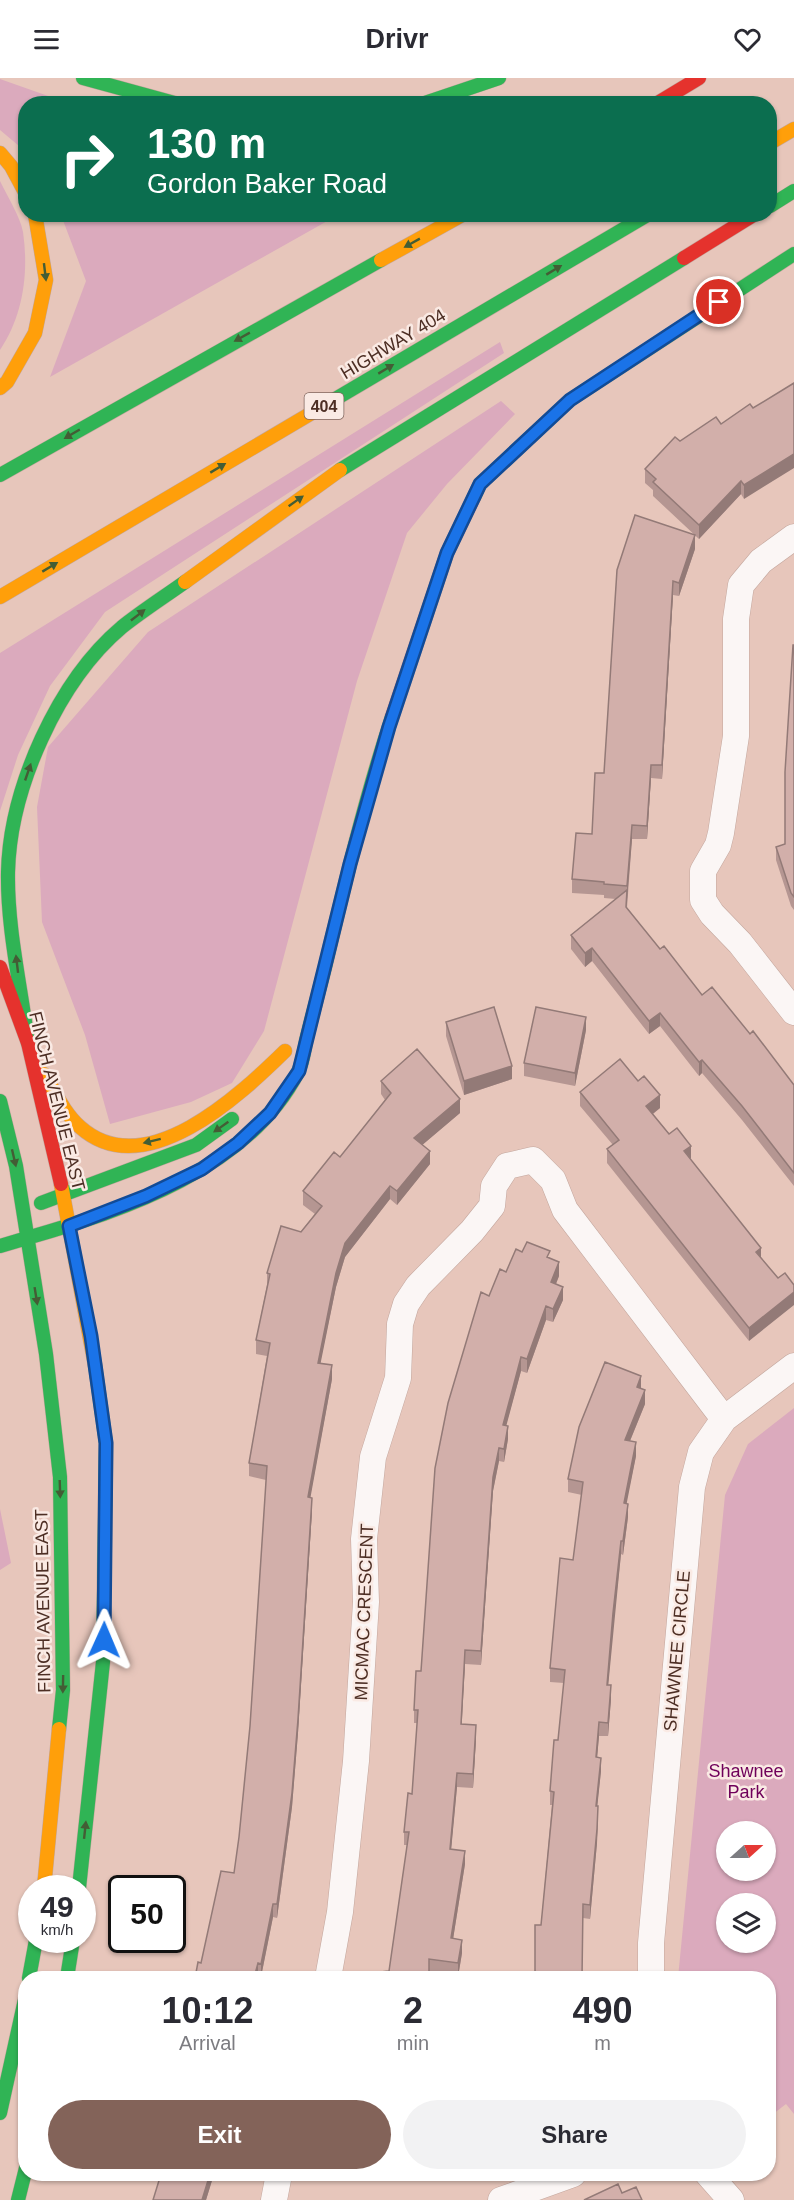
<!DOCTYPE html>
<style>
:root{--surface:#fff;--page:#f2f2f3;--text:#2b2b33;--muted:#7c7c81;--accent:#836359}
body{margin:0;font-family:Arial,sans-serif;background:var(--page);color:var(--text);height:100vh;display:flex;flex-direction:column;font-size:22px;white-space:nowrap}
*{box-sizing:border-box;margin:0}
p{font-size:20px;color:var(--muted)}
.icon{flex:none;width:33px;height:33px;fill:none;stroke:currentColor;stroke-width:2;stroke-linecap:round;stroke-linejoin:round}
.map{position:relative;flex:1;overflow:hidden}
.panel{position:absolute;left:18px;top:1893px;width:758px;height:210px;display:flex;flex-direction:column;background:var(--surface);border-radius:24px;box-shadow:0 2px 4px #0004}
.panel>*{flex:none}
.banner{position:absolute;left:18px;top:18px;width:759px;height:126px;border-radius:24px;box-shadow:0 2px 4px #0004;background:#0b6e4f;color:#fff;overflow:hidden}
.needle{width:39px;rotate:69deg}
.buttons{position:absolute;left:716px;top:1743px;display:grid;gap:12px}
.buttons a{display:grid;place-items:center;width:60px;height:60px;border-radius:50%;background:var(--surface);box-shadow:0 2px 4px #0004;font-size:30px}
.speed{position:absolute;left:18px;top:1797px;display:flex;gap:12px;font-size:30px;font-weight:700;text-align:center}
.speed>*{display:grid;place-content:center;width:78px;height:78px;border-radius:50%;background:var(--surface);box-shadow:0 2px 4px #0004;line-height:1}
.speed small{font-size:15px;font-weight:400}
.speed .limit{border:3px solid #111;border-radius:9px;background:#fff;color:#111}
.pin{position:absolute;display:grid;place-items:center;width:51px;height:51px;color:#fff;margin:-26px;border:3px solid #fff;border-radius:50%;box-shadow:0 2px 6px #0007}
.me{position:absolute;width:66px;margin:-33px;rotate:1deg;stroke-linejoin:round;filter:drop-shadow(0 0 4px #0008)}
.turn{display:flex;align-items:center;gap:21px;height:126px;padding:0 30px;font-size:27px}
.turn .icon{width:78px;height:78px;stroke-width:2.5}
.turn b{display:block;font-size:42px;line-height:51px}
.eta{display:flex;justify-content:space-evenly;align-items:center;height:102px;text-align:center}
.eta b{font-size:36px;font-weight:600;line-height:42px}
.primary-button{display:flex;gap:12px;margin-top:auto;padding:12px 30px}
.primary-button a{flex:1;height:69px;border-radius:36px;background:var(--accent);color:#fff;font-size:24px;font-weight:600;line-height:69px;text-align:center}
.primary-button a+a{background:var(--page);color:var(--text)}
header{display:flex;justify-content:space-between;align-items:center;height:78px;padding:0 30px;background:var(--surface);font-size:27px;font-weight:600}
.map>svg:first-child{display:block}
</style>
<header><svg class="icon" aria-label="menu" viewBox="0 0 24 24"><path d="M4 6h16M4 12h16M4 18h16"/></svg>Drivr<svg class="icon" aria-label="heart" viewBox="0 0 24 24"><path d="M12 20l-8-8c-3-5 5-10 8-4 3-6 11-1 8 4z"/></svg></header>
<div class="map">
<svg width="794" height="2122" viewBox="0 0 794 2122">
<rect width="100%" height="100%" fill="#e7c6bb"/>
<!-- green -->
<path fill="#dbaabd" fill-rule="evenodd" d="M0 1 68 25 26 26 25 73 0 52Z
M0 103C7 118 20 138 23 154 29 195 23 238 0 272Z
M61 137H338L50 299 86 203Z
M500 264 504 275 105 534 50 608 18 677 0 733V575Z
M501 323 515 336 447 406 407 455 357 603 264 953 232 1005 191 1024 110 1046 85 957 42 844 37 729 48 669 148 554Z
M794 1330V2036L786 2026 768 2040V1900H678L725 1417 748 1366ZM726 1754H765V1792H726ZM726 1826H765V1864H726Z
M0 1431 11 1485 0 1492Z"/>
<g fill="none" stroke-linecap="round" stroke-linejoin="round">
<!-- street casing -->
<g stroke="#c3a69d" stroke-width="27">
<path id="street" d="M794 459 761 483 741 507 736 541V658L721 755 718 767 703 793V822L712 836 740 865 794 934
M328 1900 340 1834 356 1683 366 1524 364 1461 373 1379 398 1300 400 1246 406 1226 418 1208 472 1153 492 1128 494 1108 507 1088 533 1082 553 1102 565 1132 724 1341
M651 1900V1865L692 1409 701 1374 724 1341 794 1288
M708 2096 731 2122
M274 2122 279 2096
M501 2122 573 2096"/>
</g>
<!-- fast casing -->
<g stroke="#c3a69d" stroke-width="15">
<path id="fast" d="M83 0 178 26
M422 26 499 0
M770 128 794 113
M315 333 649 136
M340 392 684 180
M0 397 381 182
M474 419 480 406 570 322 794 176
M28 965C21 909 7 850 8 794 10 710 58 603 122 549 142 533 164 519 185 504
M0 1023 16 1088 46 1276 60 1399 63 1612 59 1651
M41 1125 196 1067 232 1041
M27 1160C125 1132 248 1091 298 994 303 985 304 973 306 963 312 938 319 913 325 889 345 805 365 721 392 639
M0 1168 27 1160
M79 1810 103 1584 106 1365 95 1287
M29 1900 36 1862
M67 1900 73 1862
M0 2035 26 1917
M18 2122 26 2090"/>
</g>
<!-- slow casing -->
<g stroke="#c3a69d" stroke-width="15">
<path id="slow" d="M770 65 794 51
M0 75 11 88 26 116
M381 182 464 136
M0 310 7 304 35 255 46 202 35 136
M185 504 340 392
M0 519 315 333
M44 996C55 1014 64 1035 80 1049 145 1107 240 1017 285 973
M61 1106 95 1287
M44 1810 59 1651"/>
</g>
<!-- jam casing -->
<g stroke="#c3a69d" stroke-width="15">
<path id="jam" d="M656 26 699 0
M684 180 755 136
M392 639 447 475 474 419
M0 889 28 965 61 1106"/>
</g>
<!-- street -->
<use href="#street" stroke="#fbf6f5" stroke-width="26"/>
<!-- fast -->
<use href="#fast" stroke="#30b455" stroke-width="14"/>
<!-- slow -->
<use href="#slow" stroke="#ff9f0a" stroke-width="14"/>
<!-- jam -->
<use href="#jam" stroke="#e5322d" stroke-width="14"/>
</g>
<!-- wall -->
<path fill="#b59692" d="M750 326 744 421 741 416 699 461 653 418V412L645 405V391L680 363 721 346Z
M695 471 679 518 673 517 662 701 651 700 647 761H632L627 830 660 871 702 917 750 956 794 1007V1108L742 1042 702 995 699 998 660 948 649 956 592 883 585 889 571 871V857L616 821 604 820V817L572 815V801L592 756 604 695 617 492Z
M794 567V832L791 828 776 782V769L785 766Z
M446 944 512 1001 464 1017 446 958Z
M586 952 575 1008 524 998V985Z
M381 1003 460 1035 422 1067 430 1086 397 1127 390 1121 345 1179 336 1209 320 1285 332 1301 310 1419 312 1433 298 1655 292 1729 277 1840 273 1839 261 1899 201 1885 234 1795 239 1759 250 1648 266 1402 249 1398V1385L267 1278 256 1276V1262L267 1207V1195L315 1136 303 1127V1113L340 1079 385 1022 381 1016Z
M580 1014 660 1030 653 1036 691 1082 761 1170 749 1263 607 1085V1071L613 1067 580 1028Z
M522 1174 550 1180 559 1198 556 1206 563 1222 553 1244 546 1242 527 1295 521 1293 506 1347 508 1361 504 1384 499 1383 493 1413 481 1587 465 1586 461 1646 476 1661 473 1710 457 1709 451 1771 465 1786 453 1861 462 1875 458 1899 429 1894 389 1893 407 1767H404V1754L412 1716 417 1645H414V1632L489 1218Z
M641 1311 645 1326 630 1363 636 1378 626 1425 628 1439 623 1477 621 1476 613 1549 608 1607 611 1621 608 1658H599L597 1679 601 1693 597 1728 598 1742 597 1765 590 1841 583 1840 541 1847 552 1727H550V1713L558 1662 564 1605 550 1604V1590L573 1482 582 1417 568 1414V1401Z
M153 2096H214L206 2122 153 2101Z"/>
<!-- shaded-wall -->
<path fill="#937a77" d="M794 376V390L744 421V407Z
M741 403V416L699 461V447Z
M695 457V471L679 518V505Z
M673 503V517L662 701V687Z
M651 687V700L647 761V748Z
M632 747V761L627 821V808Z
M592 870V883L585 889V875Z
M660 935V948L649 956V943Z
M586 939V952L575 1008V995Z
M702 982V995L699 998V984Z
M512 988V1001L464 1017V1003Z
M660 1017V1030L646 1041V1028Z
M460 1021V1035L414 1074V1060Z
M691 1068V1081L684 1073Z
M430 1073V1086L397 1127V1113Z
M390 1108V1121L345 1179 336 1209 318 1298V1285L336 1195 345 1165Z
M761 1170V1183L756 1174Z
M559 1184V1198L551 1218V1204Z
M563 1209V1222L553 1244V1231Z
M794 1214V1227L749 1263V1250Z
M546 1228V1242L527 1295V1281Z
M521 1279V1293L503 1360V1347Z
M332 1287V1301L308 1433V1419Z
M641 1298V1312L637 1309Z
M645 1312V1326L625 1375V1362Z
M508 1348V1361L504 1384V1371Z
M636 1364V1378L624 1439V1425Z
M499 1370V1383L493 1413 481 1587V1573L493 1399Z
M312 1420V1433L298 1655 292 1729 277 1840V1826Z
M628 1426V1439L623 1477V1463Z
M621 1463V1476L607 1620V1607L613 1535Z
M465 1572V1586L461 1660V1646Z
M611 1607V1621L608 1658V1645Z
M599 1644V1658L596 1693V1679Z
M476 1647V1661L473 1710V1696Z
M601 1680V1693L596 1741V1728Z
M457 1695V1709L450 1784V1771Z
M598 1728 597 1765 590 1841V1827Z
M465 1773V1786L451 1874V1860Z
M273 1826V1839L261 1899V1886Z
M462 1862V1875L458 1899V1885Z
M258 1885V1900H254Z
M210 2096H214L206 2122H202Z"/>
<!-- building -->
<path fill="#d2afaa" stroke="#937a77" stroke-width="1.5" d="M794 305V376L744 407 741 403 699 447 653 404 656 401 645 391 675 359 680 363 716 339 721 346 750 326 753 330Z
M635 437 695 457 679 505 673 503 662 687H651L647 748 632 747 627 808 604 806V804L572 801 576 755 592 756 595 695H604L617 492Z
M793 567H794V819L791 815 776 769 785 766V694Z
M627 812 626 829 660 871 664 868 702 917 712 909 750 956 753 953 794 1007V1095L742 1028 702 982 699 984 660 935 649 943 592 870 585 875 571 857Z
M494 929 512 988 464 1003 446 944Z
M536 929 586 939 575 995 524 985Z
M417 971 460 1021 414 1060 430 1073 397 1113 390 1108 345 1165 336 1195 318 1285 332 1287 308 1419 312 1420 298 1641 292 1715 277 1826H273L261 1886 258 1885 254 1900H195L198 1884 201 1885 221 1793 234 1795 239 1759 250 1648 267 1388 249 1385 270 1265 256 1262 270 1196 267 1195 281 1148 301 1154 322 1128 303 1113 334 1074 340 1079 391 1015 381 1003Z
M620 981 638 1003 644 998 660 1017 646 1028 669 1056 677 1050 691 1068 684 1073 761 1170 756 1174 778 1200 785 1195 794 1207V1214L749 1250 607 1071 619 1062 580 1014Z
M527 1164 550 1173 547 1179 559 1184 551 1204 563 1209 553 1231 546 1228 527 1281 521 1279 503 1347 508 1348 504 1371 499 1370 493 1399 481 1573 465 1572 461 1646 476 1647 473 1696 457 1695 450 1771 465 1773 451 1860 462 1862 458 1885 429 1881V1900H381V1894L389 1893 409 1754H404L408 1715 412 1716 418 1632H414L416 1593H421L435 1390 448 1325 481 1214 489 1218 500 1191 506 1194 516 1171 522 1174Z
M605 1284 641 1298 637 1309 645 1312 625 1362 636 1364 624 1425 628 1426 623 1463H621L613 1535 607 1607H611L608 1645 599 1644 596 1679 601 1680 596 1728H598L597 1751 590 1827 583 1826 582 1900H535V1847H541L554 1714 550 1713 554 1662H558L565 1592 550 1590 560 1480 573 1482 583 1404 568 1401 579 1349Z
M161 2096H210L202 2122H153Z
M618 2106 622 2115 636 2109 642 2122H584Z"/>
<!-- one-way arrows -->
<defs><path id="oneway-solid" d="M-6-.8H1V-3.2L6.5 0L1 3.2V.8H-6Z" transform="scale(1.5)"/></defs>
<g fill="#435d35">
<use href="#oneway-solid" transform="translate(412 165) rotate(151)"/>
<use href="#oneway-solid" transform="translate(554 192) rotate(-31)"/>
<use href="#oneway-solid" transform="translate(45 194) rotate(83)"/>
<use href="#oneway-solid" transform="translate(242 259) rotate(151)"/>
<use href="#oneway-solid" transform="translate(386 291) rotate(-31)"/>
<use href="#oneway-solid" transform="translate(72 356) rotate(150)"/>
<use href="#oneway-solid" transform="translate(218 390) rotate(-31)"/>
<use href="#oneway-solid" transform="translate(296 423) rotate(-35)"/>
<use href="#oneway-solid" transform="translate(50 489) rotate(-31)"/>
<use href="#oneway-solid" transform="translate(138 537) rotate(-38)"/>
<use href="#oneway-solid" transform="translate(28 694) rotate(-71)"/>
<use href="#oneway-solid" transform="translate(17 886) rotate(-97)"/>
<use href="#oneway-solid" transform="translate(221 1049) rotate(145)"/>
<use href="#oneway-solid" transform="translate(152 1063) rotate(166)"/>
<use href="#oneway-solid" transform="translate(14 1080) rotate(77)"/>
<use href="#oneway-solid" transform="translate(36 1218) rotate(81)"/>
<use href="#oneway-solid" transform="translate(60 1411) rotate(88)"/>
<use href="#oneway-solid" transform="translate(63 1606) rotate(91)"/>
<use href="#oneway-solid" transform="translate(85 1752) rotate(-84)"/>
</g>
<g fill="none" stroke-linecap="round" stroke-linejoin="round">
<!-- route casing -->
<g stroke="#114b97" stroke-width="15">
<path id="route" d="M104 1562 106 1365 91 1258 69 1148 146 1118 202 1091 238 1065 270 1035 299 993 350 786 389 649 447 475 480 406 570 322 719 224"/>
</g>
<!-- route -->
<use href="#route" stroke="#1a73e8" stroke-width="10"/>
</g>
<g text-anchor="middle" stroke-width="5" stroke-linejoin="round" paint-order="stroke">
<!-- shield labels -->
<rect fill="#faeae4" stroke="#81665e" stroke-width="1.5" x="304.5" y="315" width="39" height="26" rx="4.5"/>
<g font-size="16" font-weight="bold" fill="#4d2e24">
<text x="324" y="334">404</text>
</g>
<!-- street labels -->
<g font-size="18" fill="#4d2e24" stroke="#faeae4">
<text transform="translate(393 266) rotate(-31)" y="6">HIGHWAY 404</text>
<text transform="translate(57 1023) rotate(76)" y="6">FINCH AVENUE EAST</text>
<text transform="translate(43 1523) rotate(-91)" y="6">FINCH AVENUE EAST</text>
<text transform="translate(364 1534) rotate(-88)" y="6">MICMAC CRESCENT</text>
<text transform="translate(677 1573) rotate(-85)" y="6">SHAWNEE CIRCLE</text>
</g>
<!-- park labels -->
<g font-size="18" fill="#6f005a" stroke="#faeae4">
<text x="746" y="1699">Shawnee<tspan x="746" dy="21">Park</tspan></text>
</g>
</g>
</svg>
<div class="buttons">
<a><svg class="needle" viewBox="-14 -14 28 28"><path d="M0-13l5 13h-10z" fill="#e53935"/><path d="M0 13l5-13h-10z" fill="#7c7c81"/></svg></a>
<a><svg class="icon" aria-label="layers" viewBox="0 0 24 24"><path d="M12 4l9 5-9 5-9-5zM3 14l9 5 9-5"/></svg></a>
</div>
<div class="speed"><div>49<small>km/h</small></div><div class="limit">50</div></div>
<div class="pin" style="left:719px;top:224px;background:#d93025"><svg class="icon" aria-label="arrive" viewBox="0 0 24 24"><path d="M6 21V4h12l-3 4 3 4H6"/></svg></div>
<svg class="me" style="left:104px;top:1562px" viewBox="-20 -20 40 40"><path d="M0-17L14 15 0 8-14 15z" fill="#1a73e8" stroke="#fff" stroke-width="4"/></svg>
<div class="banner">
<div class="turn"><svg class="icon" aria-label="right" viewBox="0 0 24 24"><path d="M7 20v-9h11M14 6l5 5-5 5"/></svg><div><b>130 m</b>Gordon Baker Road</div></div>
</div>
<section class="panel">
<div class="eta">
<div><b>10:12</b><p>Arrival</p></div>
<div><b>2</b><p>min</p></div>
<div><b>490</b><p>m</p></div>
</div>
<div class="primary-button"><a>Exit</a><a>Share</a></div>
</section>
</div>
